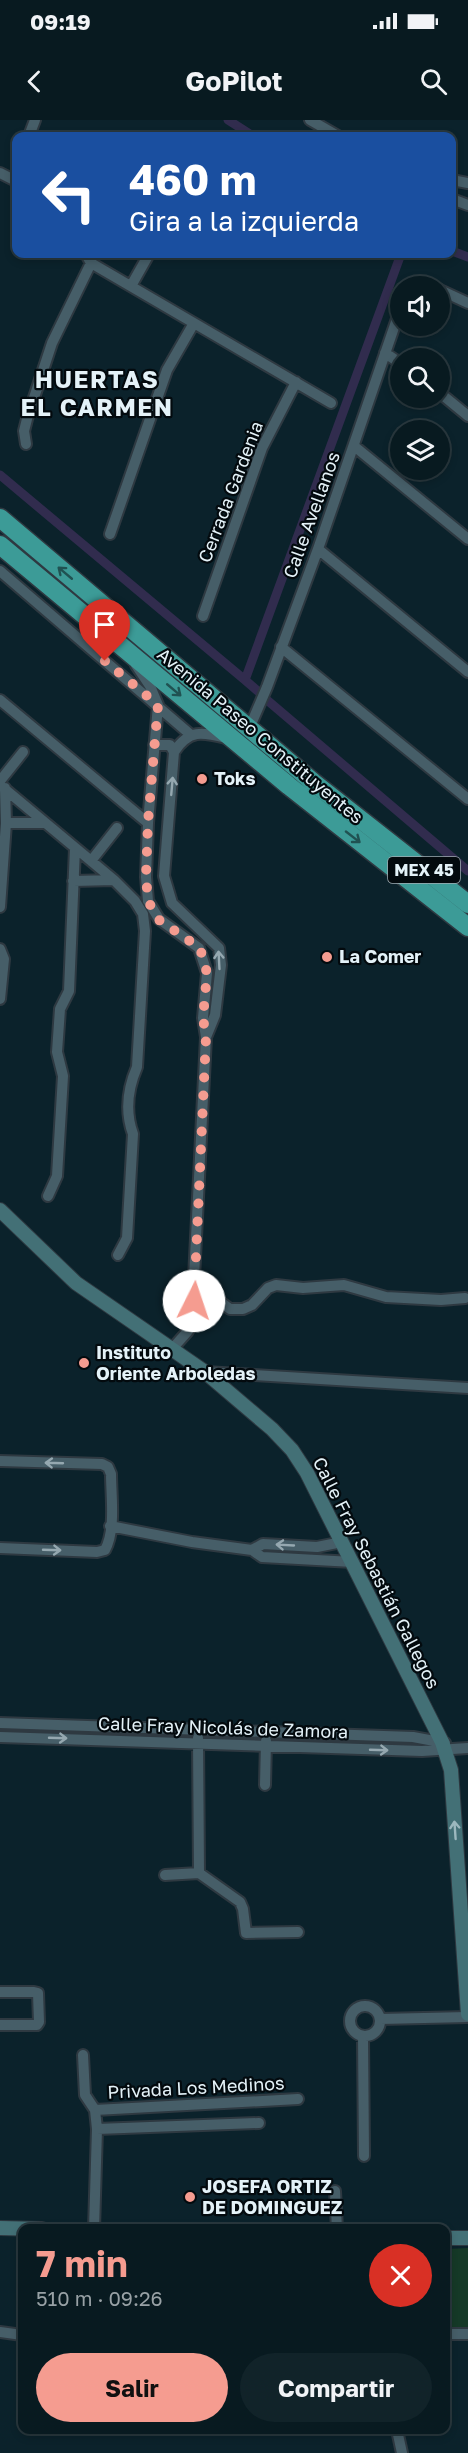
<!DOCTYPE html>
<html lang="es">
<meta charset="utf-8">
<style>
:root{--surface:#081a20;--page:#112329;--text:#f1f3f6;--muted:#98a1a5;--line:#29383e;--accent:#f59c90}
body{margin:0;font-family:"Golos Text",sans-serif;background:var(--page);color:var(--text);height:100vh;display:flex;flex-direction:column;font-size:22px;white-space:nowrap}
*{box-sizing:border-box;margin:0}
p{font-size:20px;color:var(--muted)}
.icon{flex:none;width:33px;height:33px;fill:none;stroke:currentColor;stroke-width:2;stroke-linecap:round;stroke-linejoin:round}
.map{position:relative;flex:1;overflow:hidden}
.panel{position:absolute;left:18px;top:2104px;width:432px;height:210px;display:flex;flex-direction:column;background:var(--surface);border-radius:12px;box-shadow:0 3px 9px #0003,0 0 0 2px var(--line)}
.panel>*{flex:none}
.hud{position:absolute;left:12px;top:12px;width:444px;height:126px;border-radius:12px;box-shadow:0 3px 9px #0003,0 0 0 2px var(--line);background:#1a4fa0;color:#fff;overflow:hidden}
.tools{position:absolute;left:390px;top:156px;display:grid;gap:12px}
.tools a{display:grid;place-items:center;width:60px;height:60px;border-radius:50%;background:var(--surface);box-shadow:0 3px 9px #0003,0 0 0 2px var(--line);font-size:30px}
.pin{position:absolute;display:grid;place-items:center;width:51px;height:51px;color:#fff;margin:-62px -26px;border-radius:50% 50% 50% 0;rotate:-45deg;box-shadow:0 0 6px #0007}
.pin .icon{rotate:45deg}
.me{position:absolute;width:66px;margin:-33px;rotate:4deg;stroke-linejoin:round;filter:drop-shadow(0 0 4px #0008)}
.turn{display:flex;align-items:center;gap:21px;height:126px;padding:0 18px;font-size:27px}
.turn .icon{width:78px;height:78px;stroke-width:2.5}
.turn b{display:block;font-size:42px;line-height:51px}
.round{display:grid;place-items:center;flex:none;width:63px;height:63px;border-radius:32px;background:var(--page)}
.summary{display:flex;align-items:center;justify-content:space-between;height:102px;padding:0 18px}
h1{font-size:36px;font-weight:700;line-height:45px;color:var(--accent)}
.button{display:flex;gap:12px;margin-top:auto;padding:12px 18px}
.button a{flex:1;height:69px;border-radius:36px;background:var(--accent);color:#111;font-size:24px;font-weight:700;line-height:69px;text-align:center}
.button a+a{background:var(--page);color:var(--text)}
.status{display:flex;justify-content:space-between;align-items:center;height:42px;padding:0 30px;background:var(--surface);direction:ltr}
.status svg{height:16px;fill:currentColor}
header{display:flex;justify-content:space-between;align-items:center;height:78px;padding:0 18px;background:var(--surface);font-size:27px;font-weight:700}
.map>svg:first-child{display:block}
</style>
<div class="status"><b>09:19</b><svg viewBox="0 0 49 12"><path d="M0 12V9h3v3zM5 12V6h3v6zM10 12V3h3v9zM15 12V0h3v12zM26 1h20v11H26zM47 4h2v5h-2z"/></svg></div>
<header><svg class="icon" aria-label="back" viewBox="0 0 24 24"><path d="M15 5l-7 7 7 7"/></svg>GoPilot<svg class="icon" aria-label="search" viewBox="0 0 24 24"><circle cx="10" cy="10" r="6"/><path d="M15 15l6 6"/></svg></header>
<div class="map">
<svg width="468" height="2333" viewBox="0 0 468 2333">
<rect width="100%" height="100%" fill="#0b222b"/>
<!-- green -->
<path fill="#153927" d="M468 2128V2208H446V2129Z"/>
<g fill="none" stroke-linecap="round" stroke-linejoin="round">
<!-- canal -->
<path stroke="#312c4e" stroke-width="9" d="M228 0 253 16
M452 131 468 137
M0 355 245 560 401 134
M245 560 260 573
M267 580 468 751"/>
<!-- street casing -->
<g stroke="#2e3941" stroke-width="14">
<path id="street" d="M310 0 338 16
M29 16 35 0
M0 53 16 61
M452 60 468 63
M452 79 468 85
M86 134 91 143 331 283
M131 166 149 134
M411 166 414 163 421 162 431 166
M440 170 468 183
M385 233 400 243
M440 273 468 296
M26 324 24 311 27 299 52 223 91 143
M354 326 468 419
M110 414 167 250 194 203
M318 429 468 552
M0 451 191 615
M203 496 262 328 296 262
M281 527 468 679
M136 545 150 566 158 585 148 703 146 757 148 781 159 799 199 828 207 853 203 898 206 917 192 1198 188 1211 172 1229
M0 580 148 703
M249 609 267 567 318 429 400 190
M154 625H170L174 632
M0 661 23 632
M0 665 114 760 135 781 143 794 145 811 137 947C128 968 125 992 133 1014L127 1118 118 1135
M6 703H45
M91 741 117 708
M73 761 114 760
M0 787 6 703 5 668
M0 829 4 839 0 879
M206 917 215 895 221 845 219 828 172 783 164 756 174 632C189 609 202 612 226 618
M48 1076 57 1056 63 956 57 932 60 889 69 871 75 728
M195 1163 230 1189H243L252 1185 268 1168 276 1165 303 1168 344 1165 386 1177 441 1180 465 1178
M205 1252 468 1268
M0 1341 102 1344 108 1347 111 1354C111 1376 116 1410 105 1430L97 1432 0 1428
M110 1406 192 1422 252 1430 262 1437 353 1442
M252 1430 263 1424 317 1427 342 1422
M0 1603 413 1617 445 1623
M0 1617 422 1631 468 1628
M198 1618 199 1753 240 1782 243 1789 246 1813 298 1812
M265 1665 266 1621
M165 1755 199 1753
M0 1872H34L38 1873 39 1902 37 1905H0
M350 1901a15 15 0 1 1 30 0a15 15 0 1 1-30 0Z
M380 1899 468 1897
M363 1916 364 2036
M83 1935 85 1975 95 1990 97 2009 94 2109
M95 1990 298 1979
M97 2009 259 2003
M335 2071 337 2109
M0 2212 22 2215
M446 2214H468
M397 2310 402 2333"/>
</g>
<!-- secondary casing -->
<g stroke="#2e3941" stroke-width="16">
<path id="secondary" d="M0 1090 76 1163 205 1252 272 1309 292 1330 307 1353 442 1622 451 1650 468 1894
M0 2108 42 2109
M446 2118H468"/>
</g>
<!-- highway casing -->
<g stroke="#2e3941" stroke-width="21">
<path id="highway" d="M0 398 313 662 468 784
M0 425 289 666 468 807"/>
</g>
<!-- street -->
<use href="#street" stroke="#465e68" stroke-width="10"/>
<!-- secondary -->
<use href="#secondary" stroke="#437076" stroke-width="14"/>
<!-- highway -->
<use href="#highway" stroke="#3c9b97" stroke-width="18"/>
</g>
<!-- one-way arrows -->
<defs><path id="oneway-shaft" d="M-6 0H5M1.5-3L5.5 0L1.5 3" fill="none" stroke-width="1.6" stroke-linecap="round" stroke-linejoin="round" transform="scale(1.5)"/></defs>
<g stroke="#205252">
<use href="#oneway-shaft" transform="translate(65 453) rotate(-140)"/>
<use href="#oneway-shaft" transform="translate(174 570) rotate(40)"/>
<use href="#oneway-shaft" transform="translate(353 717) rotate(38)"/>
</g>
<g stroke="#95a8b0">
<use href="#oneway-shaft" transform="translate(172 666) rotate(-85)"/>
<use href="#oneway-shaft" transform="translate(219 840) rotate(-93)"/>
<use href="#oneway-shaft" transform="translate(54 1343) rotate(-178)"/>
<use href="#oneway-shaft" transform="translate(285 1425) rotate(-177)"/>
<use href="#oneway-shaft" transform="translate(52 1430) rotate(2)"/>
<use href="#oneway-shaft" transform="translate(58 1618) rotate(2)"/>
<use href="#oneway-shaft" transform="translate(379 1630) rotate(2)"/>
</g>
<use stroke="#9cb8be" href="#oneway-shaft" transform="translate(455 1710) rotate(-94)"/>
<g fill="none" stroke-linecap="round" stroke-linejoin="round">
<!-- route -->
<path stroke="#f59c90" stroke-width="10" stroke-dasharray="0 18" d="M105 541 158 585 148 702 146 757 148 781 159 800 200 828 207 853 203 898 206 917 194 1181"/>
</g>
<!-- markers -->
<g fill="#f59c90" stroke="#030a0e" stroke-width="2">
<circle cx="202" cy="659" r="6"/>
<circle cx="327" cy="837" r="6"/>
<circle cx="84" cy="1243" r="6"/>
<circle cx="190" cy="2077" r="6"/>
</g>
<g text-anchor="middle" stroke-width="4.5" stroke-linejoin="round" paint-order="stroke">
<!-- shield labels -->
<rect fill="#030a0e" stroke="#a0acb2" stroke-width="1.5" x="388" y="737" width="72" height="26" rx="4.5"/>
<g font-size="16" font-weight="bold" fill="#e4f2f8">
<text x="424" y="756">MEX 45</text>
</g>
<!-- street labels -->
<g font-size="18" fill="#e4f2f8" stroke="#030a0e">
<text transform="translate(231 372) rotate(-69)" y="6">Cerrada Gardenia</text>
<text transform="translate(312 395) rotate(-70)" y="6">Calle Avellanos</text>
<text transform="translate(260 616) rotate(40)" y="6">Avenida Paseo Constituyentes</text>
<text transform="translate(376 1453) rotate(63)" y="6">Calle Fray Sebastián Gallegos</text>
<text transform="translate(223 1608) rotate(2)" y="6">Calle Fray Nicolás de Zamora</text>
<text transform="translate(196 1968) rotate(-3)" y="6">Privada Los Medinos</text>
</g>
<!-- poi labels -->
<g font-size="18" font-weight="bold" fill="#e4f2f8" stroke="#030a0e" text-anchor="start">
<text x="214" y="665">Toks</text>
<text x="339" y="843">La Comer</text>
<text x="96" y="1239">Instituto<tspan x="96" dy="21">Oriente Arboledas</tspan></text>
<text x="202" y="2073">JOSEFA ORTIZ<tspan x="202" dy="21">DE DOMINGUEZ</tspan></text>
</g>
<!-- district labels -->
<g font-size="24" font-weight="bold" letter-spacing="1.5" fill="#e4f2f8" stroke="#030a0e">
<text x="97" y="268">HUERTAS<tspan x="97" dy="28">EL CARMEN</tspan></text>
</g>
</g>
</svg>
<div class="tools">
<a><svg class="icon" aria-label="sound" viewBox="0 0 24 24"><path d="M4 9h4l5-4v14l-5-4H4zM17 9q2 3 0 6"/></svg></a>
<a><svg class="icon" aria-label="search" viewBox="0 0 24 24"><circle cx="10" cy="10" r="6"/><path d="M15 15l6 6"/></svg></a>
<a><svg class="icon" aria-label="layers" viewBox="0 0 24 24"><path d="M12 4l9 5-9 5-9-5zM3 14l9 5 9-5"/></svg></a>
</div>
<div class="pin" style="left:105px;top:541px;background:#d93025"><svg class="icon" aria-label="arrive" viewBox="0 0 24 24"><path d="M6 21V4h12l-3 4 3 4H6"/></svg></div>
<svg class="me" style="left:194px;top:1181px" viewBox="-20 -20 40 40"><circle r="19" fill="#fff"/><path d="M0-13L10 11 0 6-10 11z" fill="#f59c90"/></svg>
<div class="hud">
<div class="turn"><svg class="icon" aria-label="left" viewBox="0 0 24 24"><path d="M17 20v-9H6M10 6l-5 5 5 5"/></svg><div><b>460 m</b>Gira a la izquierda</div></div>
</div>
<section class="panel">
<div class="summary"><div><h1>7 min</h1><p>510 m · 09:26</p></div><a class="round" style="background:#d93025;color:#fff"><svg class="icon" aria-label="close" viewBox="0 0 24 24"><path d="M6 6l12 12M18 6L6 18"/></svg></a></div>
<div class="button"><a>Salir</a><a>Compartir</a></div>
</section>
</div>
